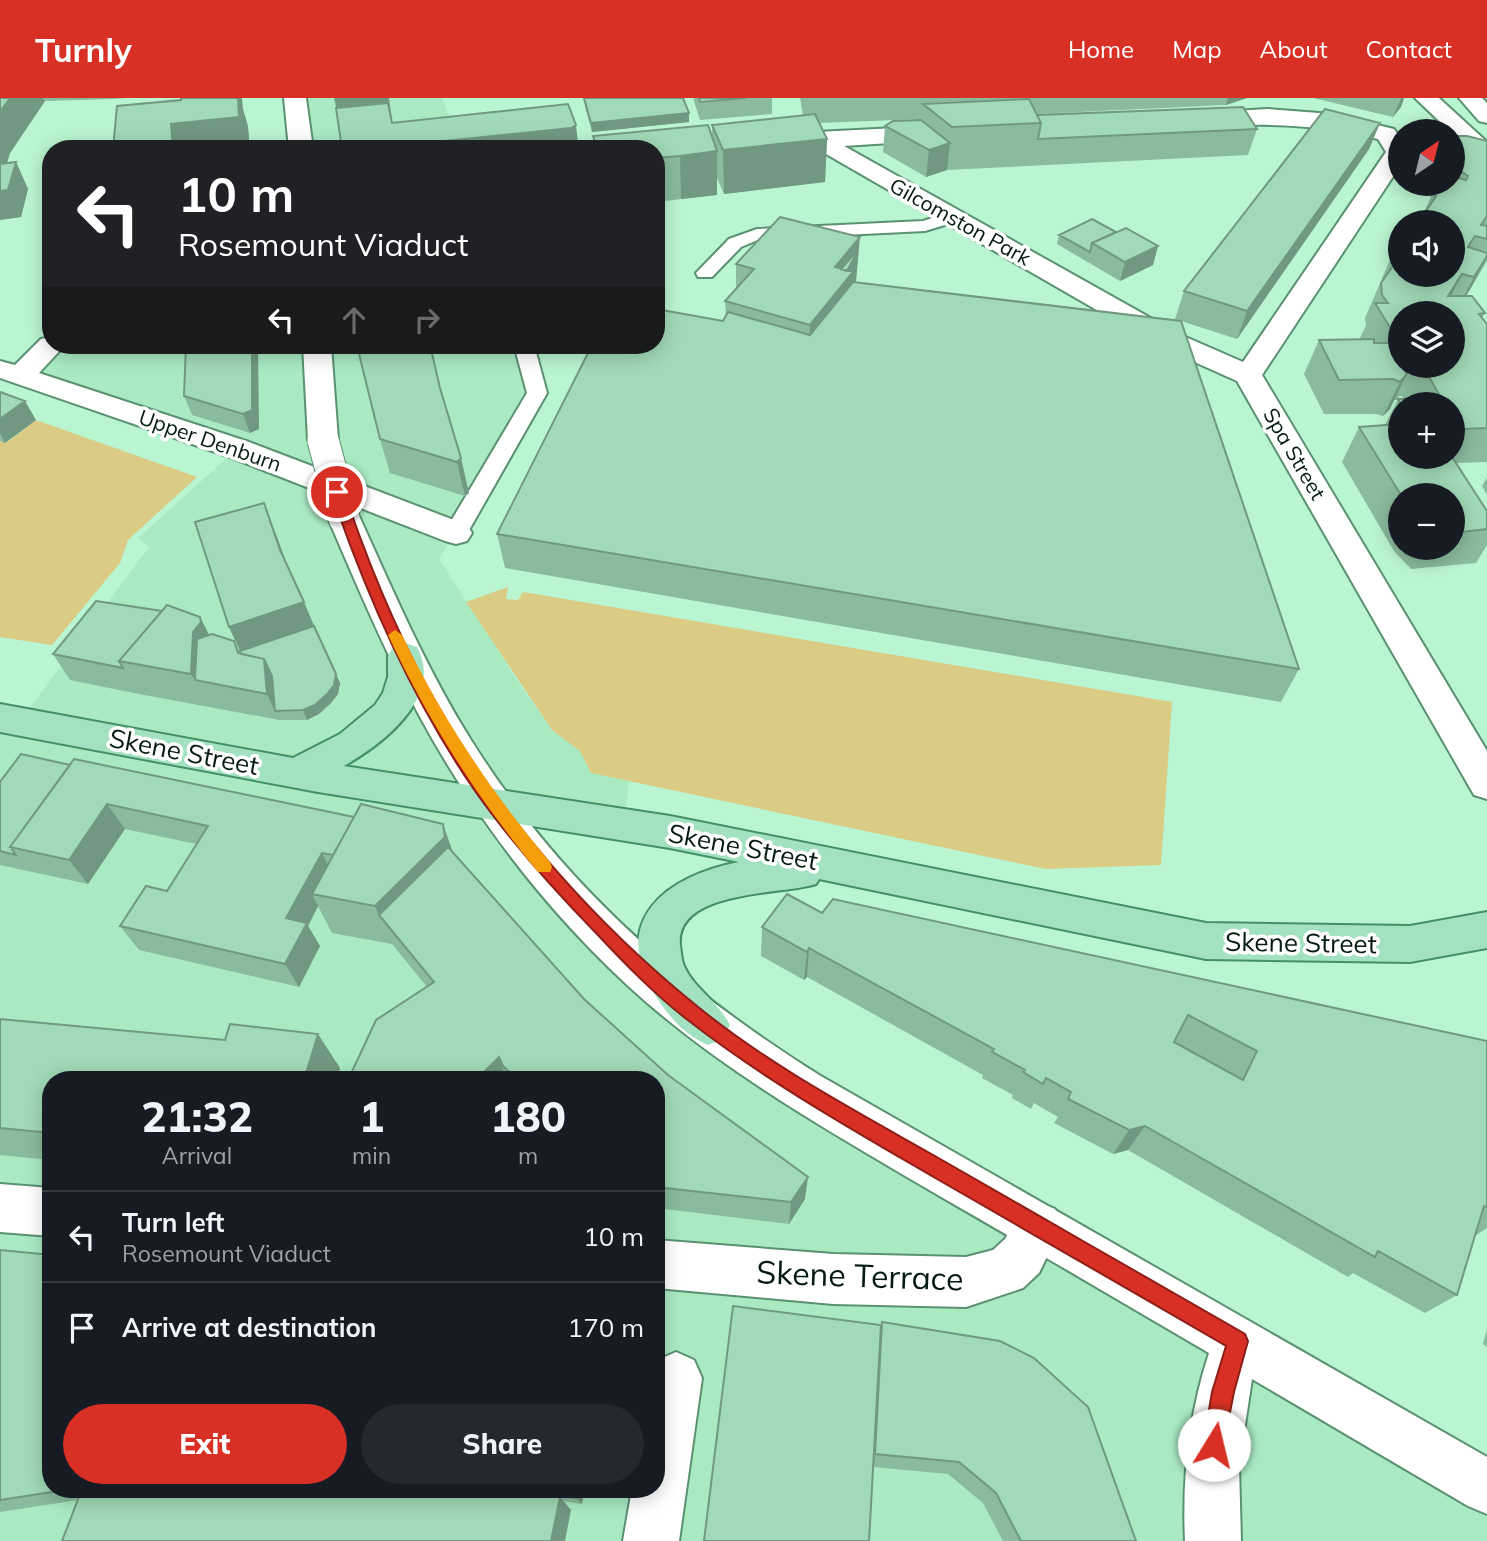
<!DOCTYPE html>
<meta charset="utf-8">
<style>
:root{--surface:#171b24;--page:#242831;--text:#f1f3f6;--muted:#9ea1a6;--line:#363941;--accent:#d93025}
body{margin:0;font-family:Mulish,sans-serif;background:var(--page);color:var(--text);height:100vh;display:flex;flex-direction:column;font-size:26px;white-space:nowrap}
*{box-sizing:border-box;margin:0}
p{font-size:23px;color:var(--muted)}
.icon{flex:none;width:38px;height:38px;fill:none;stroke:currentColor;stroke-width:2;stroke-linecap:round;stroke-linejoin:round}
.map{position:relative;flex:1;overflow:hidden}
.side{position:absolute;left:42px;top:973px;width:623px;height:427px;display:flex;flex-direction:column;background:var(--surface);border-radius:28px;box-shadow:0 4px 18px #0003}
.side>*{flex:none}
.guide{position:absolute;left:42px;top:42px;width:623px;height:214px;border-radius:28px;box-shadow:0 4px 18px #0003;background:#202124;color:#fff;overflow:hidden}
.needle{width:46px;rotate:35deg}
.buttons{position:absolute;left:1388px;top:21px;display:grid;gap:14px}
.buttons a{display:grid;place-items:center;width:77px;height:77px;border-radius:50%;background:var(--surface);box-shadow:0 4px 18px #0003;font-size:35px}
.pin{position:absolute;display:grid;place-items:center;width:60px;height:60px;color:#fff;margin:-30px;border:4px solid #fff;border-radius:50%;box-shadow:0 2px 7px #0007}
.me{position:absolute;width:77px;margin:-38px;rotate:9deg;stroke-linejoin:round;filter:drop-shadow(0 0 5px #0008)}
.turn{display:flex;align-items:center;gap:24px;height:147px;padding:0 21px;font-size:32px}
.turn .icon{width:91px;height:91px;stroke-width:2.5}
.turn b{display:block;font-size:49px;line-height:60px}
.lanes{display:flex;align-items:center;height:66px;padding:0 21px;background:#0003;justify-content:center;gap:35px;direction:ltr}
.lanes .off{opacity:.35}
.eta{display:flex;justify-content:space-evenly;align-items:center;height:119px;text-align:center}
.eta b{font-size:42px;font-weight:800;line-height:49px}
.cta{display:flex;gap:14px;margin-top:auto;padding:14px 21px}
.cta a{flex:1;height:80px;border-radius:42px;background:var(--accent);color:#fff;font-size:28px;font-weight:800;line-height:80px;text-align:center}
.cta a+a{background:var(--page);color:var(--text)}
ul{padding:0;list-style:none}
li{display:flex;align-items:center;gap:21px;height:91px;padding:0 21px;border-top:2px solid var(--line)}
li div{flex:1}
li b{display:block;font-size:26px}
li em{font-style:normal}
header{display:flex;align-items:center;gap:42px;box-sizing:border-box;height:98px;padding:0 35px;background:var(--accent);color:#fff}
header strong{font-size:33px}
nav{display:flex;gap:38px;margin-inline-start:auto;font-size:24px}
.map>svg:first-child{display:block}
</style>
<header>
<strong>Turnly</strong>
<nav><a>Home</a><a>Map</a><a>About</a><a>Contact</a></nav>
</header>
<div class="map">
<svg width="1487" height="1443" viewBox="0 0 1487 1443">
<rect width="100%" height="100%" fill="#baf5d1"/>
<!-- built -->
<path fill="#a9eac3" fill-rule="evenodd" d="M295 0H442L456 36 458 51H301Z
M51 247H524L537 295 439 461 521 588 552 632 580 653 591 675 629 683 624 726 495 707 630 861 1487 1389V1443H0V620L20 623 149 449 138 440 237 351 19 278ZM51 982H656V1391H51Z"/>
<!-- green -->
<path fill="#dacb85" d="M36 322 197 379 128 442 120 465 52 547 0 539V343L6 345Z
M508 489 506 501 518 502 523 494 1172 604 1161 767 1045 771 591 675 580 653 552 632 466 504Z"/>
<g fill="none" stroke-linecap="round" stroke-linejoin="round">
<!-- lane casing -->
<g stroke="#5a9171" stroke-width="4">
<path id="lane" d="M952 114 958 115 961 119 958 123 925 133 760 141 741 149 712 179H698L696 175 729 141 757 131 923 123Z
M514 247H534L547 295 464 441 456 443 448 441 444 435 527 295Z"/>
</g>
<!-- street casing -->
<g stroke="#5a9171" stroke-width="4">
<path id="street" d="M1268 11 1332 16 1394 31 1400 40V68L1262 277 1487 653V701L1474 697 1237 283 1161 249 814 49 773 52 765 50 762 45 765 40 816 34 937 28 945 30 948 35 945 40 937 42 844 48 1181 237 1243 264 1386 54 1378 41C1313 25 1262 25 1196 29L1188 27 1185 22 1188 17 1196 15Z
M51 239V247H65L39 275 249 344 467 427 472 435 467 443 456 446 445 443 227 358 0 280V263L15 267 41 241Z
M0 1086 51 1090V1138L0 1134Z
M1038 1104 1055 1111 1062 1128 1039 1175 1023 1190 966 1209 833 1206 656 1190V1142L833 1156 966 1159 993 1152 1005 1141 1021 1111Z
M676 1254 694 1262 702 1280 679 1443H623L632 1391H656V1266L658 1262Z"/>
</g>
<!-- secondary casing -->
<g stroke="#5a9171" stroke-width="4">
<path id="secondary" d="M284 0H306L313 51H289Z
M1415 0H1439L1487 44V63L1479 61Z
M1459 0H1482L1487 5V25L1479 23Z
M303 247H331L338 342 334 349 323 351 312 349 308 342Z
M344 410 355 413 360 420C394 495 427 572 471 642 560 784 679 889 819 977L1487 1359V1416L1468 1408 1252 1281 1239 1367 1241 1443H1185C1182 1379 1189 1316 1209 1255 1120 1203 1032 1151 943 1100 841 1040 735 981 645 903 578 844 518 774 469 700 410 613 369 516 328 420L333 413Z"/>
</g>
<!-- primary casing -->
<g stroke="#439067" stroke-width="4">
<path id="primary" d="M405 545 417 549C445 599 381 647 344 668L670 718 1206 825 1410 828 1487 814V850L1410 864 1206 861 819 781 816 786C784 797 675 791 680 847 681 853 681 861 684 868 694 891 719 904 730 927L723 941 708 947C686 938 670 920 657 900 607 823 666 778 739 764L670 750 318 694 0 634V606L293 660 340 636 375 607 383 595 388 579V558L393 549Z"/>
</g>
<!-- lane -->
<use href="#lane" fill="#fff" fill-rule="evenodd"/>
<!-- street -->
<use href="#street" fill="#fff" fill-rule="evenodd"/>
<!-- secondary -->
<use href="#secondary" fill="#fff" fill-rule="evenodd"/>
<!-- primary -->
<use href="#primary" fill="#a2e2c0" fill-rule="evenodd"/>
<!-- secondary-bridge casing -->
<g stroke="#5a9171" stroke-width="33" stroke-linecap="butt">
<path id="secondary-bridge" d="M323 342 344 420"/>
</g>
<!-- secondary-bridge -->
<use href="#secondary-bridge" stroke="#fff" stroke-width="31"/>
</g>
<!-- wall -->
<path fill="#8abb9e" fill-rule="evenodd" d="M0 0H126L114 1 45 3 10 55 7 65 16 64 28 91 21 119 0 122Z
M584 0 689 24 592 34 585 9Z
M693 0H772V16L700 22Z
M800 0H1247L1226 7 1036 16 1037 17 1257 31 1248 57 947 72 926 79 883 54 885 28 921 22V21L819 25 827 41 825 84 724 96 717 80V97L656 104V51H595L593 38 712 40V27L803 17Z
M1313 0H1404L1401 9 1393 19Z
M1380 25 1369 51 1237 241 1181 223 1299 571 1281 604 505 470 497 436 723 223 726 219 725 203 736 191V166L856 184V185L1180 222 1175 221 1184 193Z
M1452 38 1487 43V163L1466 198 1485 215 1482 220 1487 226V364L1457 365 1487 413V447L1476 465 1411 471 1394 453 1342 364 1359 329 1385 327 1398 301H1404L1402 298H1399L1397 302H1394L1390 311 1383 318 1376 316H1324L1304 276 1319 242 1360 241V240L1366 227 1365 220 1393 155 1400 145V177L1419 124 1431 99 1418 94 1421 86H1452ZM1400 215 1452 268H1400ZM1400 306H1452V359H1400ZM1400 397H1452V450H1400Z
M1116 134 1158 148 1153 167 1120 183 1057 146 1059 137Z
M186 247 259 331 250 335 192 317 184 298Z
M0 294 36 322 5 345 0 343Z
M441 295 469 395 465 398 390 375 380 341Z
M1487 380V397L1482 388Z
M277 439 288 469 340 585 338 596 331 605 319 616 307 622H279L139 596 70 582 53 556 209 537 234 543 241 556 229 529Z
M0 684 453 754 584 901 805 1101 789 1126 656 1110V982H348L427 889 392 846 332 835 318 808 308 828 320 848 299 889 139 852 120 828 167 793 196 746 125 731 88 786 0 767Z
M822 815 1487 943V1130L1475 1138 1457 1197 1425 1215 1353 1175 1348 1179 1128 1052 1113 1056 1054 1025 1058 1019 1034 1005 1031 1011 1012 1000 1013 997 982 980 983 977 807 879 804 882 761 858 762 829Z
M0 921 340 970 51 982V1062L0 1057Z
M0 1152 51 1391H584L582 1406 563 1403 571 1412 78 1402 0 1414Z
M882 1224 1136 1443H1003L983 1405 948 1376 873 1369 881 1227Z
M1487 1231V1249L1483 1246Z"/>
<!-- shaded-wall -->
<path fill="#719981" d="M10 0H43L45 3 10 55 2 82H0V14Z
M228 0H242L243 11 248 28 250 51H173L171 26Z
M334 0H389L392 23 341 29Z
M1228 0H1247L1226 7Z
M1401 0H1404L1401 9 1393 19Z
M689 15V24L592 34 591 25Z
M1380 25 1369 51 1237 241 1247 213Z
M576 27 578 45 573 48 548 51H367Z
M827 41 825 84 724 96 723 52Z
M950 45 947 72 926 79 929 52Z
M717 53V97L681 101 680 58Z
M16 64 28 91 21 119 0 122V93Z
M860 139 856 184 808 272 810 227 835 169Z
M1158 148 1153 167 1120 183 1125 164Z
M1487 159 1471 190 1456 213 1474 179Z
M1462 176 1445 210 1448 198Z
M252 247H258L259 331 250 335 243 316Z
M1407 276 1390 311 1383 318 1400 284Z
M25 303 36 322 5 345 0 335V321Z
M461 360 469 395 465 398 457 364Z
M264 405 277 439 294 487 280 452Z
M304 504 318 538 245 563 229 529Z
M200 519 217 552 195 582 191 576 193 534Z
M264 561 277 588 275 613 267 596Z
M336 576 340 585 338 596 331 605 319 616 307 622 303 612Z
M107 706 125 731 88 786 69 762Z
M443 726 457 766 379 817 375 808Z
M322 755 334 779 312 796 318 808 308 828 320 848 299 889 285 866 286 820Z
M809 850 807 879 804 882 807 854Z
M318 936 340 970 337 982H304Z
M499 959 507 982H476Z
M1145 1028 1128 1052 1113 1056 1129 1032Z
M808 1079 805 1101 789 1126 791 1104Z
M579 1391H584L582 1406 577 1400Z
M560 1399 571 1412 565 1443H551Z"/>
<!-- building -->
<path fill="#a1dab8" stroke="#719981" stroke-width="2" fill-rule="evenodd" d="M0 0H10L0 14Z
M181 0H238L239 19 171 26 173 51H113L117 8 181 2Z
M584 0H683L689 15 591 25Z
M699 0H746L700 4Z
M1029 1 1041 25 952 29 923 6Z
M388 5 392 25 568 6 576 27 571 30 367 51H342L336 10Z
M1243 9 1257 31 1038 41 1041 25 1037 17Z
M1325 11 1380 25 1247 213 1184 193Z
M815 16 827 41 723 52 712 27Z
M921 22 950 45 929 52 885 28 893 23Z
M708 27 717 53 680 58 656 60V51H598L593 38Z
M1452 38H1467L1487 43V118L1481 127 1487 128V141L1475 138 1468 149 1487 155V158L1474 179 1462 176 1448 198H1472L1485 215 1479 216 1487 226V330L1464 331 1452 315V306H1401L1398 301 1441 300 1423 268H1452V215H1400V237L1394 236 1375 205H1388L1382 197 1381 185 1400 158V177H1452V124H1419L1436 98 1431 97 1439 86H1452V78L1466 82 1468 78 1452 67Z
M16 64 8 92 0 93V66Z
M780 119 860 139 835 169 853 174 810 227 725 203 754 171 736 166Z
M1092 121 1116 134 1092 145 1090 154 1059 137Z
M1126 130 1158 148 1125 164 1092 145Z
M1400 145V158L1393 155Z
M855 155 856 156 847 173 841 171Z
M853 184 1181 223 1299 571 497 436 592 247H656V211L723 223 728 214 810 237Z
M1374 241V245H1400V268H1408H1401L1407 276 1400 284 1393 281 1339 282 1319 242Z
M186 247H252V312L243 316 184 298Z
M358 247H430L440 290 461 360 457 364 380 341 360 260Z
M0 294 25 303 0 321Z
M1400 326V359H1452L1487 413V431L1452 435V397H1401L1359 329Z
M264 405 280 452 304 504 229 529 195 424Z
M96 503 162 513 119 563 123 570 53 556Z
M167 507 200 519 201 524 193 534 191 576 119 563Z
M314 528 336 576 334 587 327 596 315 607 303 612 275 613 272 578 264 561 241 556 240 553Z
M212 536 234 543 238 555 264 561 267 596 195 582 197 541Z
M21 656 70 667 10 749 16 757 0 753V684Z
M74 661 354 719 333 757 322 755 286 820 307 825 285 866 120 828 146 788 167 793 208 728 107 706 69 762 10 749Z
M361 706 443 726 445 739 375 808 312 796Z
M448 749 584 901 668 977 808 1079 791 1104 656 1089V982H518L503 968 499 959 476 982H348L376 922 434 884 379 817Z
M787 796 822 815 833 801 1487 943V1109L1484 1108 1457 1197 1378 1153 1375 1159 1145 1028 1129 1032 1068 1001 1071 994 1046 980 1043 986 1023 974 1025 972 992 954 994 951 809 850 807 854 762 829ZM1188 917 1257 953 1243 982 1174 944Z
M0 921 225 942 230 926 318 936 304 982H51V1035L0 1030Z
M0 1152 51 1157V1391H71L0 1402Z
M733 1208 881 1227 869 1443H704Z
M882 1224 1000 1243 1034 1260 1088 1309 1136 1443H1021L996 1395 959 1364 875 1356Z
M82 1391H510L560 1399 551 1443H62Z
M519 1391H579L577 1400Z"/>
<!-- route -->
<path fill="#d93025" stroke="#8d1f18" stroke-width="2" d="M337 390 344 394C369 468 400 543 439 610 501 720 599 829 697 908 769 967 854 1012 935 1058 1038 1117 1142 1177 1245 1236L1248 1243 1234 1294 1222 1355 1214 1358 1206 1355 1203 1347 1212 1294 1226 1248C1130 1192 1034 1137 937 1081 853 1032 766 983 689 923 655 897 625 866 596 835 553 791 511 744 475 693 412 602 367 499 331 394Z"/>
<!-- slow -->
<path fill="#f59e0b" d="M395 532 402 537C442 620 491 694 550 764L552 769 550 774H538C478 701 428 623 388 537Z"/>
<g text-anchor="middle" stroke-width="7" stroke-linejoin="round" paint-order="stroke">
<!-- far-street labels -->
<g font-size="21" fill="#051b0f" stroke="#fff">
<text transform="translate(960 124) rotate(29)" y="7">Gilcomston Park</text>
<text transform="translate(210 343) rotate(19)" y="7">Upper Denburn</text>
<text transform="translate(1294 356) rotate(60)" y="7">Spa Street</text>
</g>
<!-- street labels -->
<g font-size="26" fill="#051b0f" stroke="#fff">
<text transform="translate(184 654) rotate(11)" y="9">Skene Street</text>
<text transform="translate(743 749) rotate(11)" y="9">Skene Street</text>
<text transform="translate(1301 845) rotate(1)" y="9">Skene Street</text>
</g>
<!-- near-street labels -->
<g font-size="32" fill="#051b0f" stroke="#fff">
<text transform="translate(860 1178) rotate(2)" y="11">Skene Terrace</text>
</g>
</g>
</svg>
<div class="buttons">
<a><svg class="needle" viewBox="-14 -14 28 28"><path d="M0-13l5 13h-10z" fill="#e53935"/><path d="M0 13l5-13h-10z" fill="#9ea1a6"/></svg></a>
<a><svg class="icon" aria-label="sound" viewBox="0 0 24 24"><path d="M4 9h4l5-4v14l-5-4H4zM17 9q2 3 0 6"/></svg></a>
<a><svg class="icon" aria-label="layers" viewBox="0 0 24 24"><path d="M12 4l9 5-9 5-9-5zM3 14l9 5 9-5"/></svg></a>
<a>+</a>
<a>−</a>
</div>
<div class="pin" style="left:337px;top:394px;background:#d93025"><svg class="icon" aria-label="arrive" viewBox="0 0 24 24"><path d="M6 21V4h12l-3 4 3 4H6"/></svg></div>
<svg class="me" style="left:1214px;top:1347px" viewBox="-20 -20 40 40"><circle r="19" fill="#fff"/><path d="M0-13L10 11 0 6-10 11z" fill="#d93025"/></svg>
<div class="guide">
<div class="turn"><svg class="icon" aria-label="left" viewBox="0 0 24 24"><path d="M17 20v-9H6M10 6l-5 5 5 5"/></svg><div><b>10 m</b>Rosemount Viaduct</div></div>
<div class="lanes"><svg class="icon" aria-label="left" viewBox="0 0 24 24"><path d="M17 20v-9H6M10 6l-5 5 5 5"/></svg><svg class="icon off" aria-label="ahead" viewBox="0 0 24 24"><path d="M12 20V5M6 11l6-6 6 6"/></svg><svg class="icon off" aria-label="right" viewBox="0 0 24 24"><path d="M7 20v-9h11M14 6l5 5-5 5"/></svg></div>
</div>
<section class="side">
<div class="eta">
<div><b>21:32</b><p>Arrival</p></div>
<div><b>1</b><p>min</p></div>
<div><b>180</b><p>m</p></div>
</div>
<ul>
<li><svg class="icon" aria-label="left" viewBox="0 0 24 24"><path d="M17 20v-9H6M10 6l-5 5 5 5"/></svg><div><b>Turn left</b><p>Rosemount Viaduct</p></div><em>10 m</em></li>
<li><svg class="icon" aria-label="arrive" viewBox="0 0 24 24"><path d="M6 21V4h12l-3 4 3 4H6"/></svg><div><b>Arrive at destination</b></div><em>170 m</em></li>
</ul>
<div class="cta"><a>Exit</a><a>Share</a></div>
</section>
</div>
